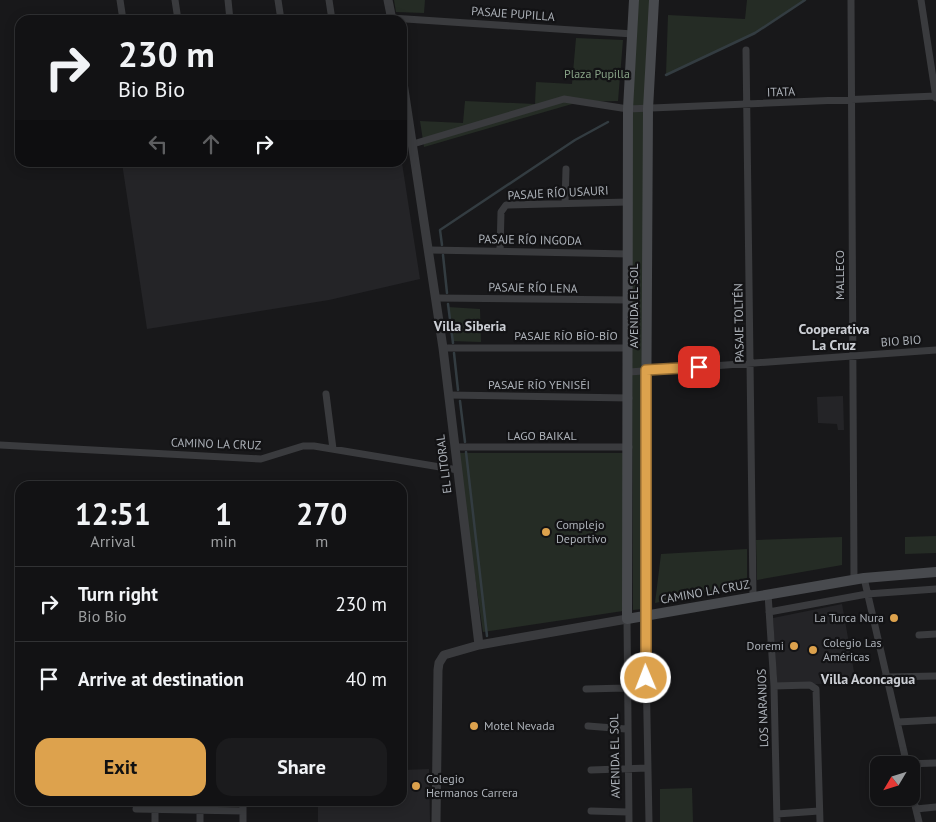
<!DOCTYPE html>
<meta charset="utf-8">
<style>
:root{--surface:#121214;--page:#1b1b1d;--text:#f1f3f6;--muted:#9c9ea0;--line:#313234;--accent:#dda24d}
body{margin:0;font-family:"PT Sans",sans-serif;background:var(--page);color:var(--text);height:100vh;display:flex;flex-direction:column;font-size:19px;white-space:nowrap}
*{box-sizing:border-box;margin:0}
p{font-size:16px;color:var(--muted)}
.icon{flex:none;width:28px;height:28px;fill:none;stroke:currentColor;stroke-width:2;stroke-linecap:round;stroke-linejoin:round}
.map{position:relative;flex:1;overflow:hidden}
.panel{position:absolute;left:15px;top:481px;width:392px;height:325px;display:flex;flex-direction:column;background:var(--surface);border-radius:15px;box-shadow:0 2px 12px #0003,0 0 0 1px var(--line)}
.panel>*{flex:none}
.guide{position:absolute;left:15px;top:15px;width:392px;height:152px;border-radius:15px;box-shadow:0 2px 12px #0003,0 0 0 1px var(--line);background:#121214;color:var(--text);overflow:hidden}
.needle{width:32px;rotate:232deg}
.tools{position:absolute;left:870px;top:756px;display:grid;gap:10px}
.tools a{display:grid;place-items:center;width:50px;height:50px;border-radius:10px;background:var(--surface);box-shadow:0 2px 12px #0003,0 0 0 1px var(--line);font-size:25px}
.pin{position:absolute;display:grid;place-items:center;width:42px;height:42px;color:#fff;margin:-21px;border-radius:10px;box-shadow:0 2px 8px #0006}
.me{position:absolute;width:55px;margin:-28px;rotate:359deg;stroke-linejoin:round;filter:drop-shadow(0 0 4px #0008)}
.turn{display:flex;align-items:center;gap:18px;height:105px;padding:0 20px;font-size:22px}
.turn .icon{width:65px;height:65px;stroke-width:2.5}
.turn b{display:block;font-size:35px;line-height:42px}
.lanes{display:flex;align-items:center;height:48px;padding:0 20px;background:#0003;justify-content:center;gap:25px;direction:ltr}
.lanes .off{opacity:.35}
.eta{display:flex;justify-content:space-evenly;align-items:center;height:85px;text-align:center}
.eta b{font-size:30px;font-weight:700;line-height:35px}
.primary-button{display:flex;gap:10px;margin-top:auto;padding:10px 20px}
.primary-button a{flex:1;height:58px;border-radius:15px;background:var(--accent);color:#111;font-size:20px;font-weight:700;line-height:58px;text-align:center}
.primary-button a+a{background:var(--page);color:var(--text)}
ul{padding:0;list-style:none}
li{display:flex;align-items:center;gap:15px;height:75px;padding:0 20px;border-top:1px solid var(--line)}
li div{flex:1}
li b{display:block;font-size:19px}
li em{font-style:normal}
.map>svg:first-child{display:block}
</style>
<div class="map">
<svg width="936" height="822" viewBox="0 0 936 822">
<rect width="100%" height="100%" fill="#18181a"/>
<!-- built -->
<path fill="#242427" d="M122 163H402L420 279 329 300 147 329Z
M843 396 844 430H838L837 424 818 423 817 397Z
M842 604 856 683 777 685 773 618Z
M429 769 430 822H318V801H402L403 770Z"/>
<!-- green -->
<path fill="#252c25" d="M394 0H425L424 13 396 12Z
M635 0H650L642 609 633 610 632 348 629 300Z
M747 0H805L755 33 666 75 668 15 745 19Z
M576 38 623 40 618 101 579 102 424 147 420 121 463 123 465 101 535 104 536 82 572 84Z
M448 307 480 309 481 342 452 341Z
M457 453H624L623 611 483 632Z
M936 536V553L905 554V537Z
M842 537V565L757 580 756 540Z
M747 549V583L655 603 661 554Z
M692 788 693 822H660V789Z"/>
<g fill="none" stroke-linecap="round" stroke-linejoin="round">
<!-- stream -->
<path stroke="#333c41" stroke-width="2.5" d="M666 75 755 33 805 0
M442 245 440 230 575 140 608 122
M443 255 447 293
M448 304 453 343
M454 353 458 390
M460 401 465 442
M466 452 487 636"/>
<!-- minor -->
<path stroke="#3a3b3e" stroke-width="7" d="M120 0 123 20
M175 0 178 20
M228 0 230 20
M278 0 281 20
M329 0 332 20
M851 0 854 579
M921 0 936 98
M372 20 391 18 633 34
M746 50 753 596
M413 144 564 99 628 109 936 96
M565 203 566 169
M430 250 628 254
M500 251 501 212 506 205 628 202
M436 298 629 300
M443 348H629
M629 372 936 350
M326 394 333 449
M449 395 629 398
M0 445 261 459 303 446H314L458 470
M455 447H629
M864 578 907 765
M768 594 774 686 777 822
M769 612 867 594 936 589
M645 614 649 822
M627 619 629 822
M919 635 936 634
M885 677 936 676
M774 686 810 685 816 689 820 822
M586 689 626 688
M898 722 936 720
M588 726 626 729
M906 764 936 763
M591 770 648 768
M911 789 919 822
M136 809 243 811
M155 809V822
M916 809 936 807
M591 811 628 812
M777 814 819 811
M200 822V810
M243 822V801"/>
<!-- tertiary -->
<path stroke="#3a3b3e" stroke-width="9" d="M388 0 392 20
M402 76 443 348 479 645
M436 822 438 670 439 663 444 655 479 645 627 619"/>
<!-- secondary -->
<path stroke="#484a4e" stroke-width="10" d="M634 0 628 109 627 619 864 578 936 572
M645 614 648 109 654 0"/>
</g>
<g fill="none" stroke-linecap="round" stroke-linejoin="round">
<!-- route casing -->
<g stroke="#906932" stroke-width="12">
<path id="route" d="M646 678V370L699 367"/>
</g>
<!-- route -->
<use href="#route" stroke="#dda24d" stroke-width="9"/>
</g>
<!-- markers -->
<g fill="#dda24d" stroke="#131315" stroke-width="2">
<circle cx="546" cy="532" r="5"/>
<circle cx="894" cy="618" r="5"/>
<circle cx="794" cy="646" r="5"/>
<circle cx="813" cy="650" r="5"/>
<circle cx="474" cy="726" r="5"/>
<circle cx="416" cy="786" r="5"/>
</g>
<g text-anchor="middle" stroke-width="4.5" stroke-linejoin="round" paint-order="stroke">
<!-- street labels -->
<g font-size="12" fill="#acb1b8" stroke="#131315">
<text transform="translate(513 14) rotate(4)" y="4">PASAJE PUPILLA</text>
<text transform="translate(781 92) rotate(-2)" y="4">ITATA</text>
<text transform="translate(558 193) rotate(-3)" y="4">PASAJE RÍO USAURI</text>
<text transform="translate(530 240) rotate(1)" y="4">PASAJE RÍO INGODA</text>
<text transform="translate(840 275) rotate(-90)" y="4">MALLECO</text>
<text transform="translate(533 288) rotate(1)" y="4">PASAJE RÍO LENA</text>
<text transform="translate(634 306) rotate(-90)" y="4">AVENIDA EL SOL</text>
<text transform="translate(739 323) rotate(-91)" y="4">PASAJE TOLTÉN</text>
<text x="566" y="340">PASAJE RÍO BÍO-BÍO</text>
<text transform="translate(901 341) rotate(-4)" y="4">BIO BIO</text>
<text x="539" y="389">PASAJE RÍO YENISÉI</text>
<text x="542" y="440">LAGO BAIKAL</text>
<text transform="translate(216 444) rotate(2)" y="4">CAMINO LA CRUZ</text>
<text transform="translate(444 464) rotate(-97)" y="4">EL LITORAL</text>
<text transform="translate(705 592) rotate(-10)" y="4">CAMINO LA CRUZ</text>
<text transform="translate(763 708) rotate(-92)" y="4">LOS NARANJOS</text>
<text transform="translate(615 756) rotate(-91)" y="4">AVENIDA EL SOL</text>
</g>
<!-- park labels -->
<g font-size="12" fill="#86a185" stroke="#131315">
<text x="597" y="78">Plaza Pupilla</text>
</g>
<!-- poi labels -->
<g font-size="12" fill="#acb1b8" stroke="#131315" text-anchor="start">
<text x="556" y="529">Complejo<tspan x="556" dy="14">Deportivo</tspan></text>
<text x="884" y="622" text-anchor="end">La Turca Nura</text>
<text x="823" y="647">Colegio Las<tspan x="823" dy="14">Américas</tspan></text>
<text x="784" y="650" text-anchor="end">Doremi</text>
<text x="484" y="730">Motel Nevada</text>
<text x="426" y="783">Colegio<tspan x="426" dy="14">Hermanos Carrera</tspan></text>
</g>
<!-- neighbourhood labels -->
<g font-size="14" font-weight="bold" fill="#cccfd5" stroke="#131315">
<text x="470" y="331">Villa Siberia</text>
<text x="834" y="334">Cooperativa<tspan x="834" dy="16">La Cruz</tspan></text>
<text x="868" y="684">Villa Aconcagua</text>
</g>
</g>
</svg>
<div class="tools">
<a><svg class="needle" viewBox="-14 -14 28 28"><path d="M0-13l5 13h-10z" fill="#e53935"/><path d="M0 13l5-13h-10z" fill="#9c9ea0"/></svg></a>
</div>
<div class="pin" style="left:699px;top:367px;background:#d93025"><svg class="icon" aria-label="arrive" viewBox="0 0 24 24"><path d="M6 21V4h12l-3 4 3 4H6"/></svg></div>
<svg class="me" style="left:646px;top:678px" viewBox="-20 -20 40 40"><circle r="17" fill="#dda24d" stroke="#fff" stroke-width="3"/><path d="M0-11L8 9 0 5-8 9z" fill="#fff"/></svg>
<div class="guide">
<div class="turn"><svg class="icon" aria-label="right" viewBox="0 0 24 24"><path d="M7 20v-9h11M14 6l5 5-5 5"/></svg><div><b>230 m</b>Bio Bio</div></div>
<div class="lanes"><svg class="icon off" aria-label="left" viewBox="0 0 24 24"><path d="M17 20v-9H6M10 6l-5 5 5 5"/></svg><svg class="icon off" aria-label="ahead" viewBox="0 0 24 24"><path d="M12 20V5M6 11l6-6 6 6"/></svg><svg class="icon" aria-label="right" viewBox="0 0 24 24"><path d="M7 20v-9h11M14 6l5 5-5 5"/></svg></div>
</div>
<section class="panel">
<div class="eta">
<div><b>12:51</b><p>Arrival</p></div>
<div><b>1</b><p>min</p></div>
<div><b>270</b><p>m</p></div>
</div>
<ul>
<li><svg class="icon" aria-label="right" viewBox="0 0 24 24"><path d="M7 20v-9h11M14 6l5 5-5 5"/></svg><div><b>Turn right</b><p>Bio Bio</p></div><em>230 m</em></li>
<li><svg class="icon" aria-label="arrive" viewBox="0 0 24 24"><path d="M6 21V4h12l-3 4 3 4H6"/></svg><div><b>Arrive at destination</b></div><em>40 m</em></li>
</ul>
<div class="primary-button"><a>Exit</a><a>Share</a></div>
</section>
</div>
